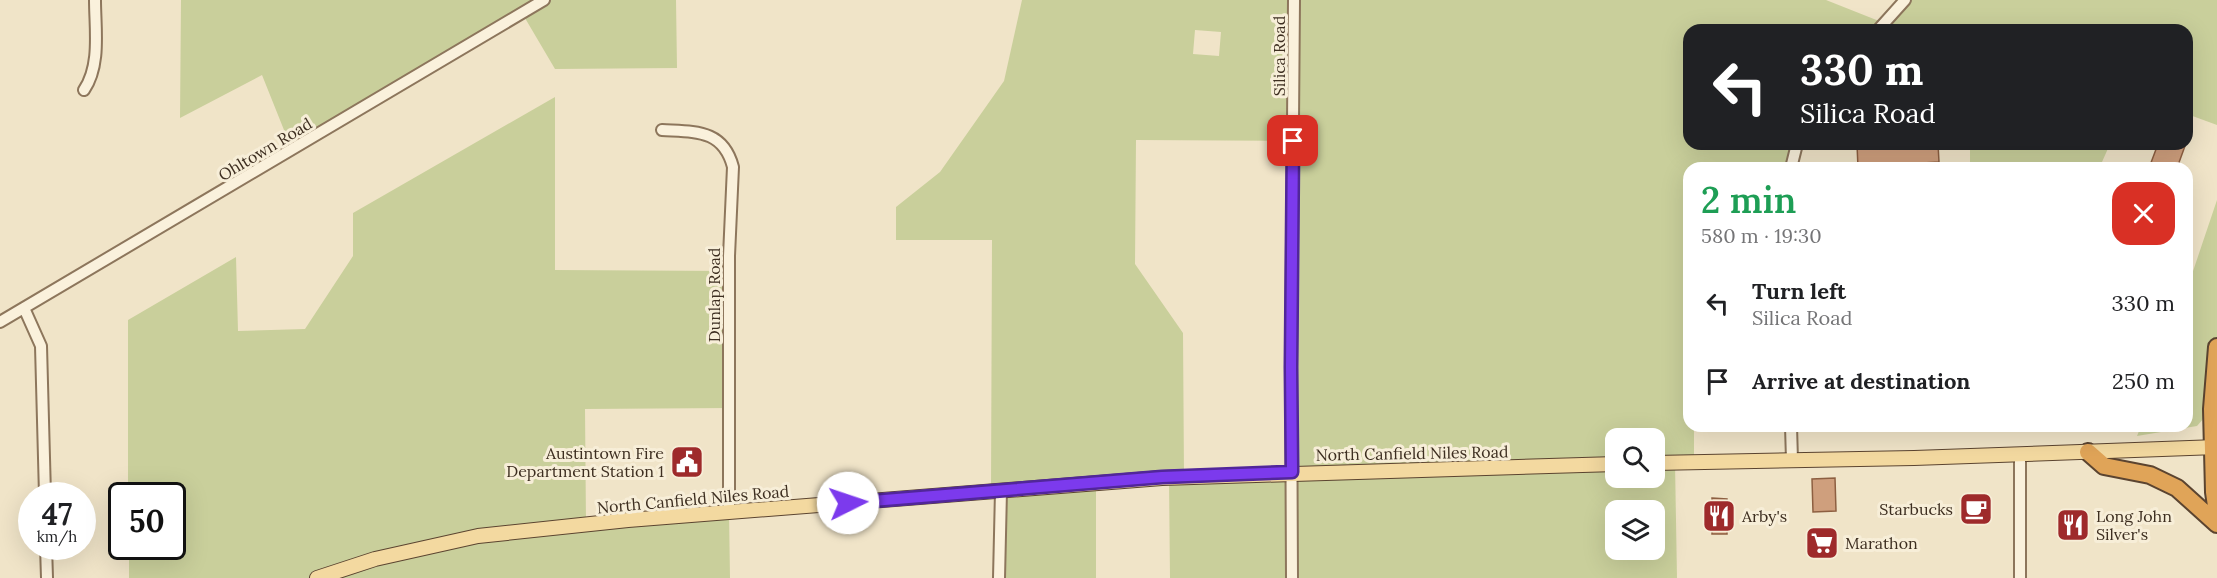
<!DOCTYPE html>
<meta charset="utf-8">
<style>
:root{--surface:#fff;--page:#f2f2f2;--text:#202124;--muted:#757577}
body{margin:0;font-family:Lora,serif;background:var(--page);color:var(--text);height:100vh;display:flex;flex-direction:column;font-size:22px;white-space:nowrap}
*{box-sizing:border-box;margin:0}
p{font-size:20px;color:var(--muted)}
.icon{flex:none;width:33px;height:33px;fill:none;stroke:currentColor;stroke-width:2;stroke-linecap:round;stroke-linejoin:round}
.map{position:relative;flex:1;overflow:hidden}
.sheet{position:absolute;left:1683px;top:162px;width:510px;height:270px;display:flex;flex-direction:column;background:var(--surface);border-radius:18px;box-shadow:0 6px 24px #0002}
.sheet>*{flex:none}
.guide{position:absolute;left:1683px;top:24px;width:510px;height:126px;border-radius:18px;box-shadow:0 6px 24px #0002;background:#202124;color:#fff;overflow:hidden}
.controls{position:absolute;left:1605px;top:428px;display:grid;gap:12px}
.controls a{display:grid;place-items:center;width:60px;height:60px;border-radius:12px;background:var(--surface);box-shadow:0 6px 24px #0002;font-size:30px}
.speed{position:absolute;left:18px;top:482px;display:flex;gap:12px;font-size:30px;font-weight:700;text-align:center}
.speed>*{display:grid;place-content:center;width:78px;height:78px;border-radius:50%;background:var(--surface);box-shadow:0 6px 24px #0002;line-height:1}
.speed small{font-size:15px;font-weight:400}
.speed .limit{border:3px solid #111;border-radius:9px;background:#fff;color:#111}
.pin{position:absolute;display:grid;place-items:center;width:51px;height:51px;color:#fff;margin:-26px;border-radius:12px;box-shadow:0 3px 9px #0006}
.me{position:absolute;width:66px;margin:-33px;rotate:86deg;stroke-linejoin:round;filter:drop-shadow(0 0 4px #0008)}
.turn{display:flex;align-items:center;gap:21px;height:126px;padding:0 18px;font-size:27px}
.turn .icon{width:78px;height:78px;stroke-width:2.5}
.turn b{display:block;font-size:42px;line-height:51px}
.round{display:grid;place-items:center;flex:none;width:63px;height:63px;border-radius:18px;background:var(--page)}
.summary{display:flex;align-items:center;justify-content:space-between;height:102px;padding:0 18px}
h1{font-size:36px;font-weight:600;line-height:45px;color:#1e9e55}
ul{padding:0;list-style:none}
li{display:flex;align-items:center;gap:18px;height:78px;padding:0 18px}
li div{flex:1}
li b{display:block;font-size:22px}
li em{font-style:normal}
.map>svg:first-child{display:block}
</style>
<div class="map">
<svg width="2217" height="578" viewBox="0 0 2217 578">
<rect width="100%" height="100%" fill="#f0e4c8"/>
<!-- green -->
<path fill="#c9cf9b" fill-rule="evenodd" d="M181 0H676L677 68 555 69 522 13 292 150 262 75 180 118Z
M1022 0H1826L1884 23 1905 0H2217V125L2187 114V30H1689V144H1797L1791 168H1689V426H1694V462L1675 463 1677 578H1170L1169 478 1096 483V578H999L1001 491 991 492 992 240H896V207L940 172 1004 81ZM1195 30 1221 32 1219 56 1193 54ZM1136 140 1293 141 1292 472 1184 476 1183 333 1135 264ZM1616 438H1654V477H1616ZM1616 510H1654V549H1616Z
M555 97V270L729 271V408L585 409 586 523 729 512 730 578H129V546H172V495H128V320L236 257 238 331 305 329 353 256V213Z
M1970 144H2110L2102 162 1970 163Z
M2217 200V347L2212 409 2197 426 2137 436 2141 426H2187V289Z"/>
<!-- building -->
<path fill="#cf9f7d" stroke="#8d5f41" stroke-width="1.5" d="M1857 144H1938L1939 162 1907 164V166H1892V168H1858Z
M2158 144 2185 146 2177 168H2149Z
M1835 478 1836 511 1813 512 1812 479Z
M1969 497H1981L1983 511H1981V519H1969Z
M1712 498 1727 499V534H1712Z
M2087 519V531H2058V520Z
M1836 532 1837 553 1808 554V533Z"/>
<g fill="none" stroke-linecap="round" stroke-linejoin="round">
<!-- minor casing -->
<g stroke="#8d765c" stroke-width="14">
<path id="minor" d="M1878 30 1905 0
M84 90C101 65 95 29 95 0
M662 130C695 132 723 129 733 167L729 256V512
M1791 168 1797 144
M24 308 41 346 45 495
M0 322 544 0
M1791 426 1792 460
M46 546 47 578
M999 578 1001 491
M1292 578 1291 367 1294 0
M2020 578V455"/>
</g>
<!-- major casing -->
<g stroke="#5b4430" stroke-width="16">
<path id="major" d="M1654 463 1914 458 2217 447
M317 578 375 559 478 536 628 520 1162 478 1616 464"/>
</g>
<!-- highway casing -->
<g stroke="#5b4430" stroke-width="20">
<path id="highway" d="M2217 347 2212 409 2214 492 2217 513
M2088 452 2104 466 2150 475 2177 488 2217 524"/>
</g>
<!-- minor -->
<use href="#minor" stroke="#faf1dc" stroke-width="10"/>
<!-- major -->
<use href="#major" stroke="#f3d9a0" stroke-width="14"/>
<!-- highway -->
<use href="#highway" stroke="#e0a458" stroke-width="16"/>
</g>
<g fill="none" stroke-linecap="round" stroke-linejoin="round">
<!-- route casing -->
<g stroke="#51269a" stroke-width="15">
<path id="route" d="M848 503 1162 477 1292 472 1291 367 1293 141"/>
</g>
<!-- route -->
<use href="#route" stroke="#7c3aed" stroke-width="10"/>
</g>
<!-- icons -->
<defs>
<g id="civic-square" transform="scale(1.725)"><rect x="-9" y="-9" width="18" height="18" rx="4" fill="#9e2a2b" stroke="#f7eed8"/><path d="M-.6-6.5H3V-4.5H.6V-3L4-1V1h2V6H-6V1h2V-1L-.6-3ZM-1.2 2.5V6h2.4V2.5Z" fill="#fff"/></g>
<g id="cafe-square" transform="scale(1.725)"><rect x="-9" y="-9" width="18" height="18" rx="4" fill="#9e2a2b" stroke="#f7eed8"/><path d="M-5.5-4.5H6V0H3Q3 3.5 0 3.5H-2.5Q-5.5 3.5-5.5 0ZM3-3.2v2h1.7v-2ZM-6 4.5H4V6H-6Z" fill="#fff"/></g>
<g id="restaurant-square" transform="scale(1.725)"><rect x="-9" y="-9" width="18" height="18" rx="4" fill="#9e2a2b" stroke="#f7eed8"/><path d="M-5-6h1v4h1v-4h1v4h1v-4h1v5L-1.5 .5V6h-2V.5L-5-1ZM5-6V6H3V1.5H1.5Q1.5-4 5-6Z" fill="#fff"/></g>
<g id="supermarket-square" transform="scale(1.725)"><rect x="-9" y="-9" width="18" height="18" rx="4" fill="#9e2a2b" stroke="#f7eed8"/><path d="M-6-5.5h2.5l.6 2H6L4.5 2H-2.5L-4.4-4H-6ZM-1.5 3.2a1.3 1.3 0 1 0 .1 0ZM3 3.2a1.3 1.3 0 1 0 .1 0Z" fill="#fff"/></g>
</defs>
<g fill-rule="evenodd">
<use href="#civic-square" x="687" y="462"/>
<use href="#cafe-square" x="1976" y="509"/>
<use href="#restaurant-square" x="1719" y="516"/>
<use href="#restaurant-square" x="2073" y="525"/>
<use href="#supermarket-square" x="1822" y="543"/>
</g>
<g text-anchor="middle" stroke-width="6" stroke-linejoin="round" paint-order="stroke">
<!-- street labels -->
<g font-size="16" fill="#3d2e20" stroke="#f7eed8">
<text transform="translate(1279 56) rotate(-90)" y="6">Silica Road</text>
<text transform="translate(265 149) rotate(-31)" y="6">Ohltown Road</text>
<text transform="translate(714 295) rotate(-90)" y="6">Dunlap Road</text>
<text transform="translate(1412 453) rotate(-1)" y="6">North Canfield Niles Road</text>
<text transform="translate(693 499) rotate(-5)" y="6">North Canfield Niles Road</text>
</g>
<!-- poi labels -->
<g font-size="16" fill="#3d2e20" stroke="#f7eed8" text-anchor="start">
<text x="664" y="459" text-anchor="end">Austintown Fire<tspan x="664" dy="18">Department Station 1</tspan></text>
<text x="1953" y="515" text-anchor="end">Starbucks</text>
<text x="1742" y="522">Arby's</text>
<text x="2096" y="522">Long John<tspan x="2096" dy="18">Silver's</tspan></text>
<text x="1845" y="549">Marathon</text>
</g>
</g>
</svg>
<div class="controls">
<a><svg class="icon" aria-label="search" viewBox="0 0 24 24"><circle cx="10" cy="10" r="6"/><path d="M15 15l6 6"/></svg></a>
<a><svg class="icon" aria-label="layers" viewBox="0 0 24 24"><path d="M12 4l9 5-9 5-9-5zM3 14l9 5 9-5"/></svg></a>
</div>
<div class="speed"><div>47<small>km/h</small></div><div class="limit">50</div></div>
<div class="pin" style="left:1293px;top:141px;background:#d93025"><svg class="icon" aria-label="arrive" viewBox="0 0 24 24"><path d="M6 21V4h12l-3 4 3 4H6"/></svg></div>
<svg class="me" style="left:848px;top:503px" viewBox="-20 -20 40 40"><circle r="19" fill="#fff"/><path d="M0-13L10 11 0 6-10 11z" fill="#7c3aed"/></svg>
<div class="guide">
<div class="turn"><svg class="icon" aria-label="left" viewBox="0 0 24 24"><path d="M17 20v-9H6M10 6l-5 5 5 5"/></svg><div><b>330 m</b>Silica Road</div></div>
</div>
<section class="sheet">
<div class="summary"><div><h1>2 min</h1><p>580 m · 19:30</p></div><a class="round" style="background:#d93025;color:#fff"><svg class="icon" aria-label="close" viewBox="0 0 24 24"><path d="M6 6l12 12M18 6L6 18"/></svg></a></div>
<ul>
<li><svg class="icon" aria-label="left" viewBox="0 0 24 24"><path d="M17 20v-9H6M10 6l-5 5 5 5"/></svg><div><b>Turn left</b><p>Silica Road</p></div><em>330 m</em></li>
<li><svg class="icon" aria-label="arrive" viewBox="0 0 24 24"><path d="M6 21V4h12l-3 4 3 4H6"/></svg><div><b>Arrive at destination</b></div><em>250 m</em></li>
</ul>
</section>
</div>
